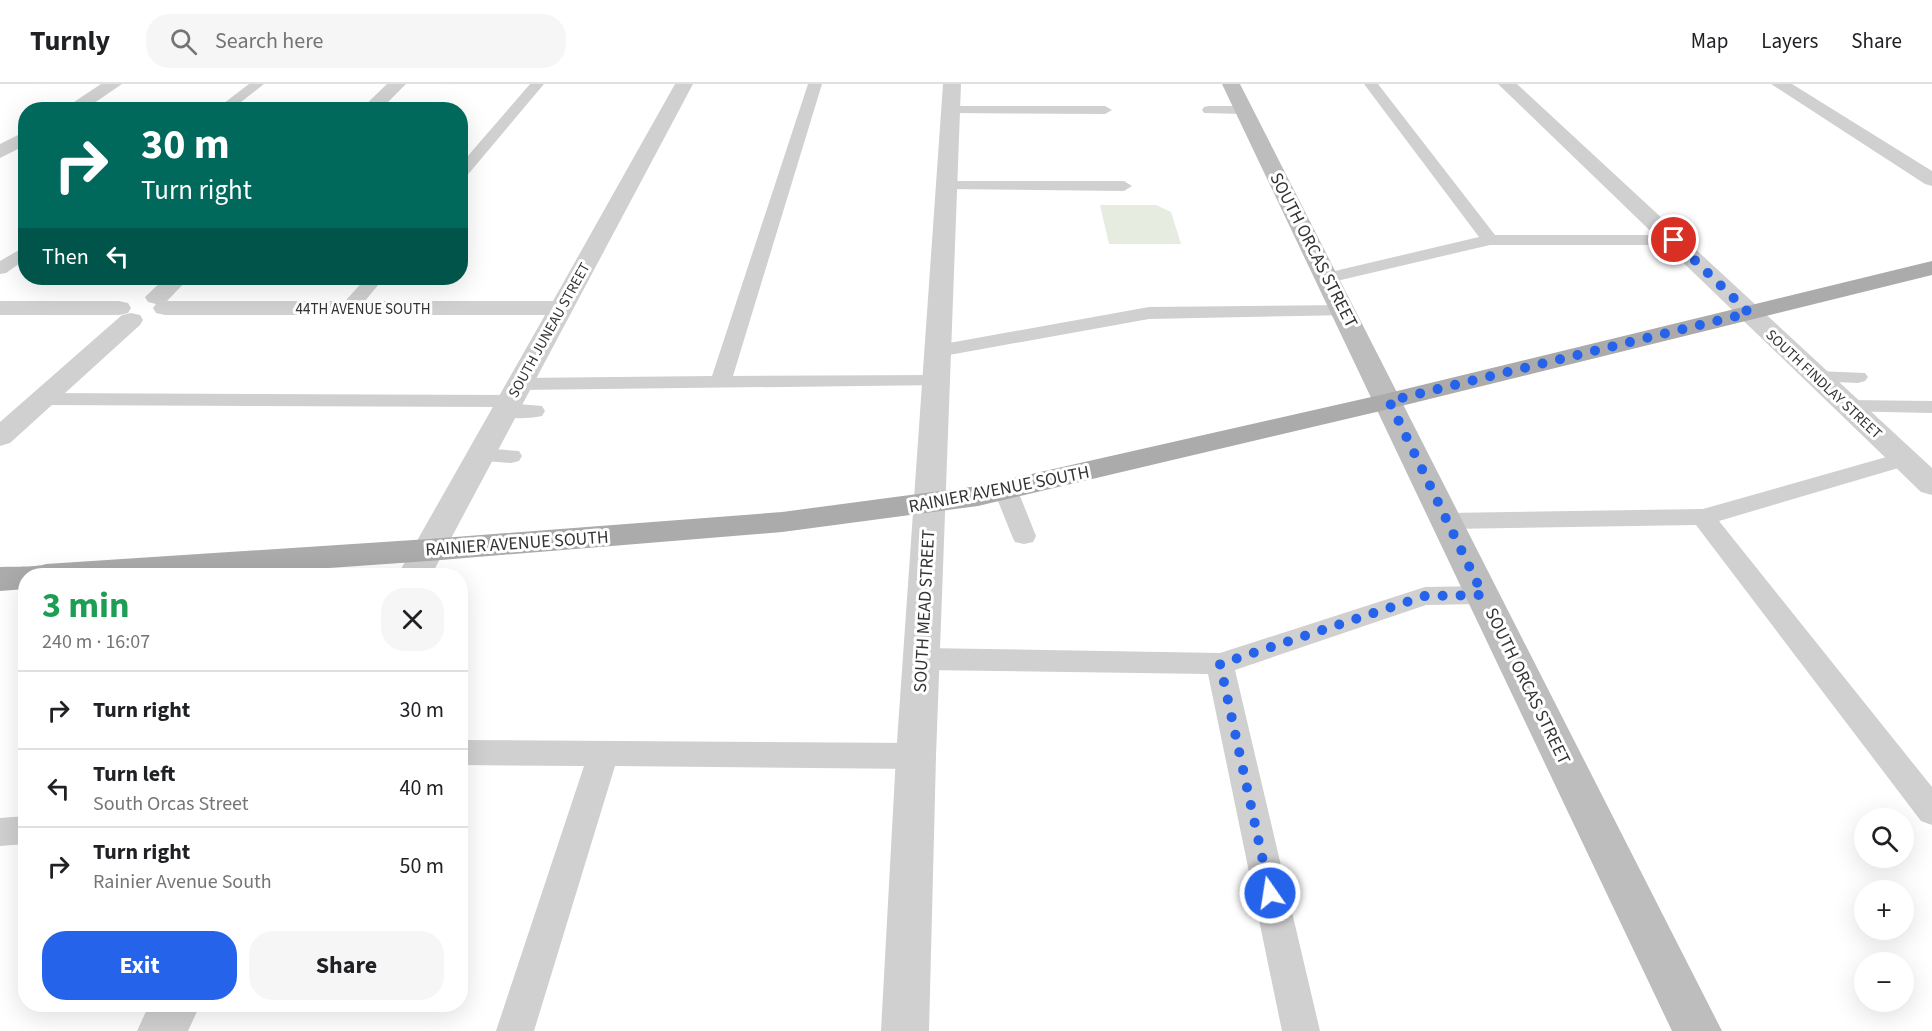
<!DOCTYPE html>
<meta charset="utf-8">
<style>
:root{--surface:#fff;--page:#f6f6f6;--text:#202124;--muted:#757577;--line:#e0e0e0;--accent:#2563eb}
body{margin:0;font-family:"Source Sans 3",sans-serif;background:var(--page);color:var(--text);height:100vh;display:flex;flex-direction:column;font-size:22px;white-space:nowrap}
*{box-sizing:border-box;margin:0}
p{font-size:20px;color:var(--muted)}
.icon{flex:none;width:33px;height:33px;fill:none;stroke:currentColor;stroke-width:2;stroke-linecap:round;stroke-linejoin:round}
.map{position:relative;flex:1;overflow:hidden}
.drawer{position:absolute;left:18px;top:484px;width:450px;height:444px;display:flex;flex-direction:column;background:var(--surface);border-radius:24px;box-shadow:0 6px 24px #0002}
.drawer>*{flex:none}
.top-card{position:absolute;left:18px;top:18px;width:450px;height:183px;border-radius:24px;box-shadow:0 6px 24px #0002;background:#00695c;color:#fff;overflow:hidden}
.tools{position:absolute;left:1854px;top:724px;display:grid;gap:12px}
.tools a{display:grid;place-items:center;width:60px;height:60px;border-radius:50%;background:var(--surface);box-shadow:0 6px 24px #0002;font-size:30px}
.pin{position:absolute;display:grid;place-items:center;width:51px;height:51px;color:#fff;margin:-26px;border:3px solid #fff;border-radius:50%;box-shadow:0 2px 6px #0007}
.me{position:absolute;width:66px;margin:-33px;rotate:347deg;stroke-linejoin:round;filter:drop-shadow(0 0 4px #0008)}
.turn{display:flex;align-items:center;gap:21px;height:126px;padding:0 24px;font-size:27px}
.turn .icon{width:78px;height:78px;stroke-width:2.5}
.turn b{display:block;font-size:42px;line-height:51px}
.then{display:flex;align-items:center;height:57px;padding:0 24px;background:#0003;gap:12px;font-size:22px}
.round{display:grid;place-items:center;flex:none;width:63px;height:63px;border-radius:24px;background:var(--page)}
.headline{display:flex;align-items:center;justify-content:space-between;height:102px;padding:0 24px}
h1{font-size:36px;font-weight:700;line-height:45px;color:#1e9e55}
.action{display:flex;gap:12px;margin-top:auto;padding:12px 24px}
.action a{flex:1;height:69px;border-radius:24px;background:var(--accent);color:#fff;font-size:24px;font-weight:700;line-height:69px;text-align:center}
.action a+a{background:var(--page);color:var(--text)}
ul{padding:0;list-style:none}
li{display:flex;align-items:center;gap:18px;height:78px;padding:0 24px;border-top:2px solid var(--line)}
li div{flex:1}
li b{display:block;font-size:22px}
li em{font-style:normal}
header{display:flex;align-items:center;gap:36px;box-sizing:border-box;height:84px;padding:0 30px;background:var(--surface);border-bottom:2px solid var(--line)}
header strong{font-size:28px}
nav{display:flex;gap:33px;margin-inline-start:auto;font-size:21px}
.search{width:420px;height:54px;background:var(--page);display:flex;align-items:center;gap:15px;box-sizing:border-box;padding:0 21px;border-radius:24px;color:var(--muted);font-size:22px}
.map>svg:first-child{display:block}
</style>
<header>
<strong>Turnly</strong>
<div class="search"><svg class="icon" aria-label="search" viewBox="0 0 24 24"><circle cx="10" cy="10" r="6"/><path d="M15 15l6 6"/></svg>Search here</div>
<nav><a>Map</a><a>Layers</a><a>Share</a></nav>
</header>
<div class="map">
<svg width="1932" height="947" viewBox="0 0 1932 947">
<rect width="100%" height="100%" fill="#fff"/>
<!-- green -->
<path fill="#e6ecdf" d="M1100 121H1156L1171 128 1181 160H1109Z"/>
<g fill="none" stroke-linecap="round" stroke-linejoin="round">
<!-- lane -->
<path fill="#d0d0d0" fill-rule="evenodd" d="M249 0H264L231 26H215Z
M530 0H544L465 94 460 96V81Z
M808 0H822L733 292 936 291 943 293 946 297 943 301 520 306 513 304 510 300 513 296 520 294 712 292Z
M1364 0H1378L1495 151H1674L1680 152 1683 156 1680 160 1674 161H1490L1328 199 1322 198 1319 194 1322 190 1479 153Z
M951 22H1105L1112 26 1105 30 946 29 944 26 946 23Z
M1209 22H1244L1251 26 1244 30 1204 29 1202 26 1204 23Z
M947 97H1124L1132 102 1124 107 941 105 939 102 941 99Z
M26 162V175L6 189 0 190V177Z
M366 194H384L355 229H341L338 225Z
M1345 221 1352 223 1355 227 1352 231 1149 235 938 273 931 271 928 267 931 263 938 261 1149 223Z
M1818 287 1865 289 1868 293 1865 297 1858 299 1811 297 1808 293 1811 289Z
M42 309 510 311 518 312 521 317 518 320 542 322 545 327 542 332C528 335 511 335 497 332L494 327 497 323 42 321 34 320 31 315 34 310Z
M1848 316 1932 317V329L1840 327 1837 322 1840 317Z
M480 364 519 367 522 372 519 377 511 379 472 376 469 371 472 366Z
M1904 368 1912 370 1915 375 1912 380 1719 437 1932 703V741L1921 737 1696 441 1447 445 1438 443 1435 437 1438 431 1447 429 1703 425Z
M1006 399 1014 402 1018 407 1036 452 1033 458 1024 460 1015 458 1012 452 994 407 998 402Z
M1483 502 1492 504 1496 511 1492 518 1483 520 1426 521 1235 586 1320 947H1282L1208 590 922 586 912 582 908 575 912 568 922 564 1220 569 1425 503Z
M460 656 916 659 927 663 931 672 927 681 916 685 615 682 534 947H496L584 682 460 681Z
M26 732V760L0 762V734Z"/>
<!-- street -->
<path fill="#d0d0d0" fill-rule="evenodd" d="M101 0H122L84 26H62Z
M387 0H406L380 26H360Z
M675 0H693L431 492H397L545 231H165L156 229 153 224 156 220 148 218 145 213 165 194H189L167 217H553Z
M943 0H961L936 672 929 947H881L896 672Z
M1498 0H1517L1932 384V411L1921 408Z
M1771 0H1792L1932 87V102L1925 100Z
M26 47V61L0 74V60Z
M0 217H119L128 219 131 224 128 229 119 231H0Z
M131 229 140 231 143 236 140 241 10 359 0 362V338L122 231Z
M149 921H200L188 947H137Z"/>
<!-- secondary -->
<path fill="#bdbdbd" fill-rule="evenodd" d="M1222 0H1240L1722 947H1672Z"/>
<!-- primary -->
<path fill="#ababab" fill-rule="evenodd" d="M1932 177V191L1389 325 978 422 782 448 429 477 214 492H26V505L0 507V483C15 482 32 484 46 480L429 455 782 428 978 402 1389 309Z"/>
</g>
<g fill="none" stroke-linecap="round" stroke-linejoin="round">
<!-- route -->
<path stroke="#2563eb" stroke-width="10" stroke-dasharray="0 18" d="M1270 809 1220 580 1425 512 1483 511 1389 317 1749 229 1674 156"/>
</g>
<g text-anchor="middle" stroke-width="6" stroke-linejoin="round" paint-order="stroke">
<!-- far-street labels -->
<g font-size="15" fill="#333" stroke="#fff">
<text x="363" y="230">44TH AVENUE SOUTH</text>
<text transform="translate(549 246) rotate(-61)" y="5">SOUTH JUNEAU STREET</text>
<text transform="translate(1824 300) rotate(43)" y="5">SOUTH FINDLAY STREET</text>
</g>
<!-- street labels -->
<g font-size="18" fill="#333" stroke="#fff">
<text transform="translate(1314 166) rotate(63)" y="6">SOUTH ORCAS STREET</text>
<text transform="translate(999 405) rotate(-11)" y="6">RAINIER AVENUE SOUTH</text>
<text transform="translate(517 459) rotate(-4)" y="6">RAINIER AVENUE SOUTH</text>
<text transform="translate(924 527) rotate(-87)" y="6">SOUTH MEAD STREET</text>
<text transform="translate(1528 602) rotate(64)" y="6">SOUTH ORCAS STREET</text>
</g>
</g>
</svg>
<div class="tools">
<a><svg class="icon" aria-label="search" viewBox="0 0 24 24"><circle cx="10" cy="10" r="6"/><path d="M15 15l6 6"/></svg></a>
<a>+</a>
<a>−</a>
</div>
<div class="pin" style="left:1674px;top:156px;background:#d93025"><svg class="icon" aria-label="arrive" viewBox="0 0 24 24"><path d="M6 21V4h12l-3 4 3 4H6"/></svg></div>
<svg class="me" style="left:1270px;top:809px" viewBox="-20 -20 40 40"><circle r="17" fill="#2563eb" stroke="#fff" stroke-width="3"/><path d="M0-11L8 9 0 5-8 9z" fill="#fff"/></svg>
<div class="top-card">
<div class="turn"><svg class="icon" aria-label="right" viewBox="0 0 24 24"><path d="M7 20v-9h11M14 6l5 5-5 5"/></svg><div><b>30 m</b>Turn right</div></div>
<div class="then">Then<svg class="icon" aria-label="left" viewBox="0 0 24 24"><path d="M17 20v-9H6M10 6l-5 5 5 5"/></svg></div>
</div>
<section class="drawer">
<div class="headline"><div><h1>3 min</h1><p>240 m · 16:07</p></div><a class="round"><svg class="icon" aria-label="close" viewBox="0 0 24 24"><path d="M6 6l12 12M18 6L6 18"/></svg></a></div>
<ul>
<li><svg class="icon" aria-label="right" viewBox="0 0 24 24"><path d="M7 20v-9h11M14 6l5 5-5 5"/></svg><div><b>Turn right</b></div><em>30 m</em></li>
<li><svg class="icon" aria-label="left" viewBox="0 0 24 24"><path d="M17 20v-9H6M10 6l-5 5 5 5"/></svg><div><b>Turn left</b><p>South Orcas Street</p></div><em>40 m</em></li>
<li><svg class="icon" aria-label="right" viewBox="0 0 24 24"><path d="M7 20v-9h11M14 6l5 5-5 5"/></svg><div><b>Turn right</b><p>Rainier Avenue South</p></div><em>50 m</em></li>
</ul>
<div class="action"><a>Exit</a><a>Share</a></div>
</section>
</div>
